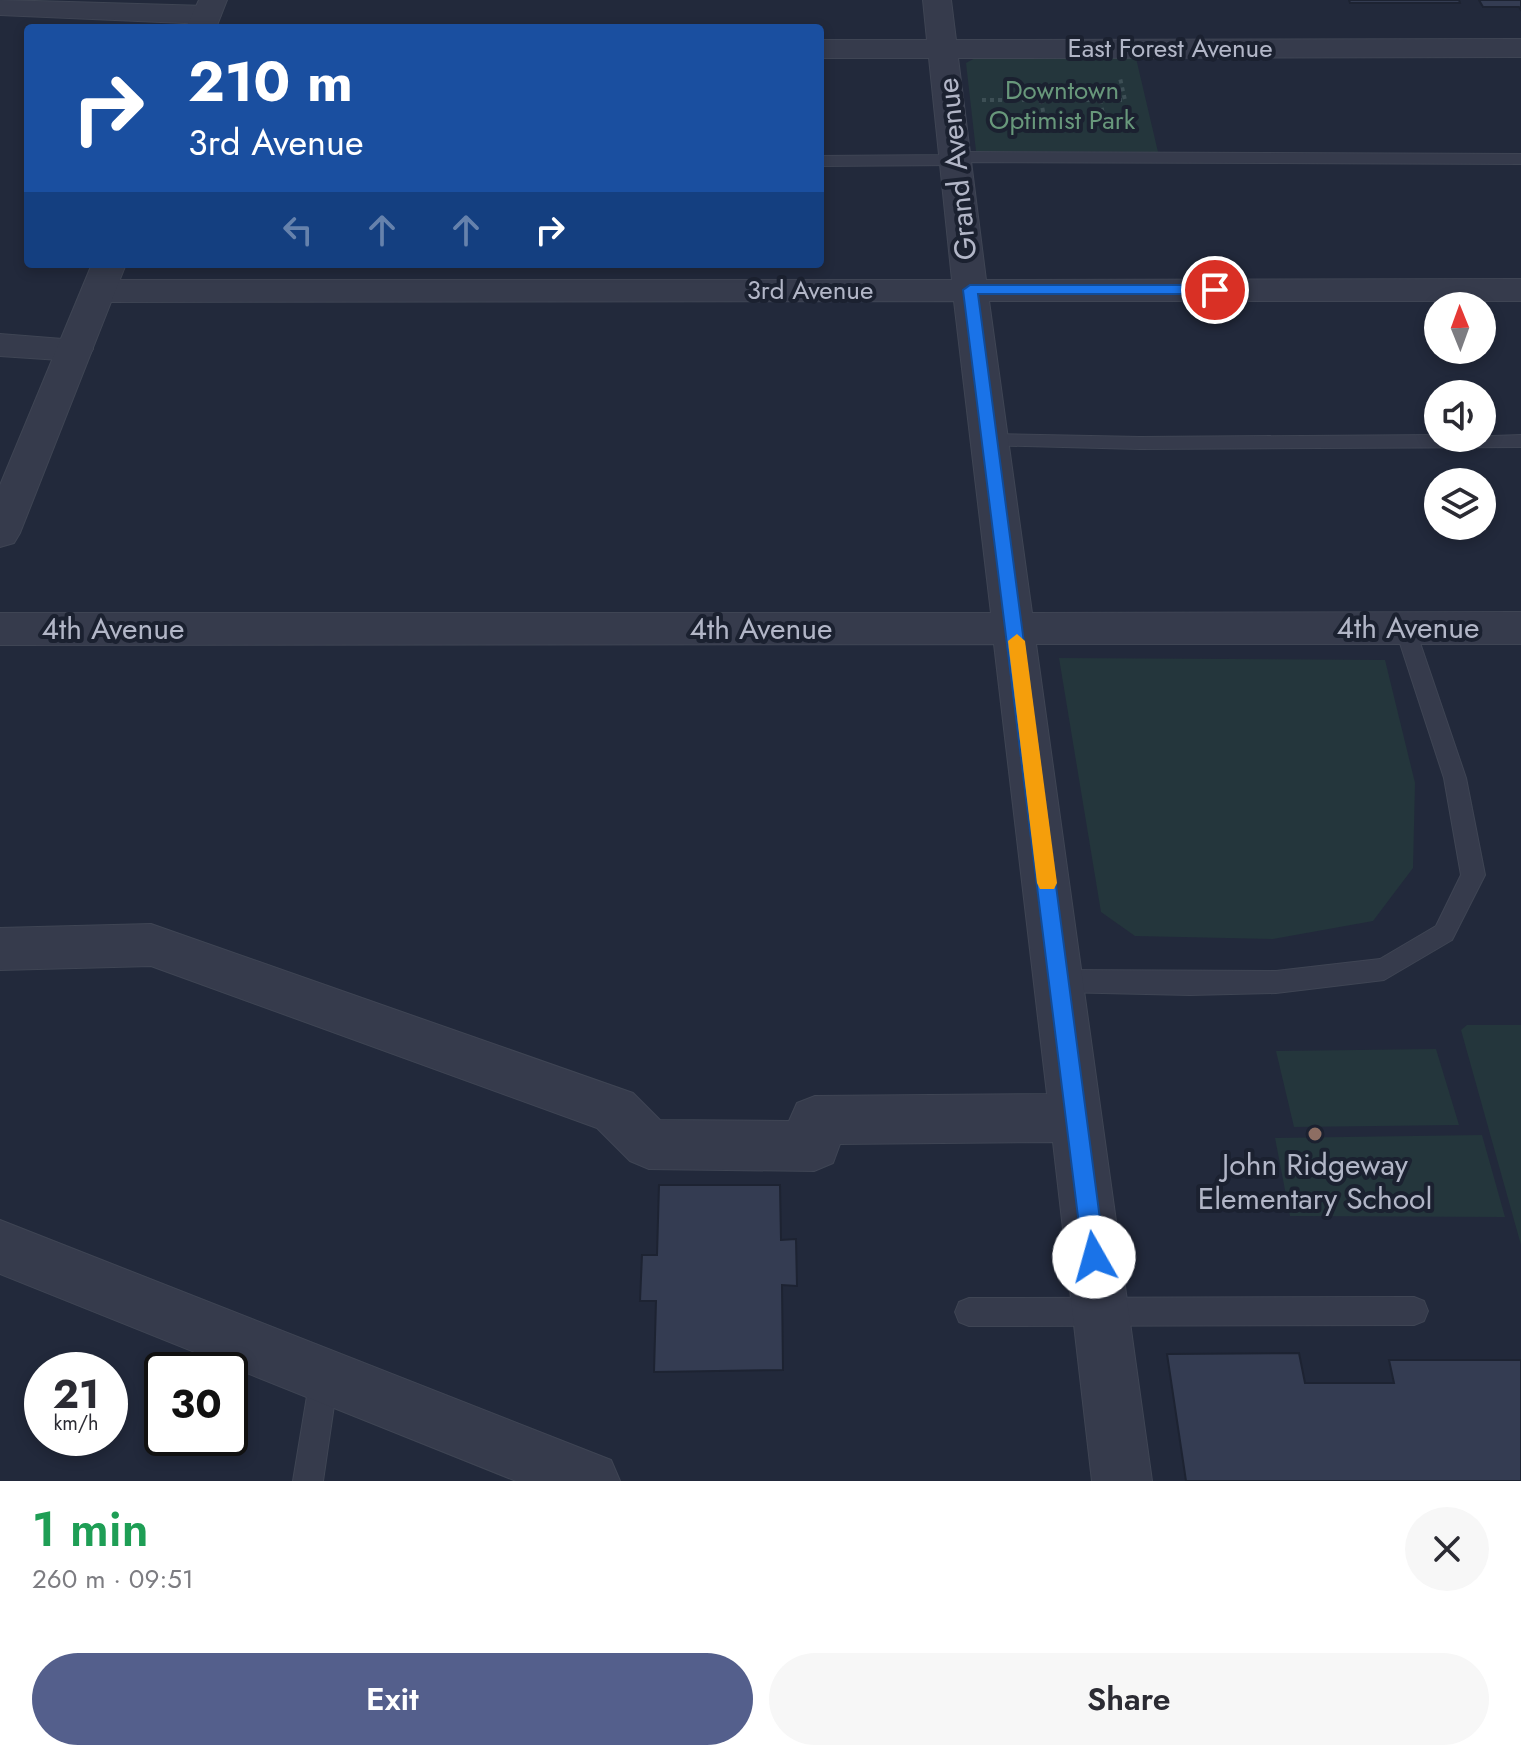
<!DOCTYPE html>
<meta charset="utf-8">
<style>
:root{--surface:#fff;--page:#f7f7f7;--text:#2b2b33;--muted:#7c7c81;--accent:#545f8c}
body{margin:0;font-family:Jost,sans-serif;background:var(--page);color:var(--text);height:100vh;display:flex;flex-direction:column;font-size:30px;white-space:nowrap}
*{box-sizing:border-box;margin:0}
p{font-size:26px;color:var(--muted)}
.icon{flex:none;width:44px;height:44px;fill:none;stroke:currentColor;stroke-width:2;stroke-linecap:round;stroke-linejoin:round}
.map{position:relative;height:1481px;overflow:hidden}
.sheet{display:flex;flex-direction:column;background:var(--surface);flex:1}
.sheet>*{flex:none}
.hud{position:absolute;left:24px;top:24px;width:800px;height:244px;border-radius:8px;box-shadow:0 4px 12px #0003;background:#1a4fa0;color:#fff;overflow:hidden}
.needle{width:52px;rotate:359deg}
.buttons{position:absolute;left:1424px;top:292px;display:grid;gap:16px}
.buttons a{display:grid;place-items:center;width:72px;height:72px;border-radius:50%;background:var(--surface);box-shadow:0 4px 12px #0003;font-size:40px}
.speed{position:absolute;left:24px;top:1352px;display:flex;gap:16px;font-size:40px;font-weight:700;text-align:center}
.speed>*{display:grid;place-content:center;width:104px;height:104px;border-radius:50%;background:var(--surface);box-shadow:0 4px 12px #0003;line-height:1}
.speed small{font-size:20px;font-weight:400}
.speed .limit{border:4px solid #111;border-radius:12px;background:#fff;color:#111}
.pin{position:absolute;display:grid;place-items:center;width:68px;height:68px;color:#fff;margin:-34px;border:4px solid #fff;border-radius:50%;box-shadow:0 2px 8px #0007}
.me{position:absolute;width:88px;margin:-44px;rotate:353deg;stroke-linejoin:round;filter:drop-shadow(0 0 6px #0008)}
.turn{display:flex;align-items:center;gap:28px;height:168px;padding:0 32px;font-size:36px}
.turn .icon{width:104px;height:104px;stroke-width:2.5}
.turn b{display:block;font-size:56px;line-height:68px}
.lanes{display:flex;align-items:center;height:76px;padding:0 32px;background:#0003;justify-content:center;gap:40px;direction:ltr}
.lanes .off{opacity:.35}
.round{display:grid;place-items:center;flex:none;width:84px;height:84px;border-radius:42px;background:var(--page)}
.headline{display:flex;align-items:center;justify-content:space-between;height:136px;padding:0 32px}
h1{font-size:48px;font-weight:600;line-height:60px;color:#1e9e55}
.action{display:flex;gap:16px;margin-top:auto;padding:16px 32px}
.action a{flex:1;height:92px;border-radius:48px;background:var(--accent);color:#fff;font-size:32px;font-weight:600;line-height:92px;text-align:center}
.action a+a{background:var(--page);color:var(--text)}
.map>svg:first-child{display:block}
</style>
<div class="map">
<svg width="1521" height="1481" viewBox="0 0 1521 1481">
<rect width="100%" height="100%" fill="#22293b"/>
<!-- green -->
<path fill="#24363c" d="M977 57 1136 58 1158 152 976 151 966 63Z
M1059 658 1385 660 1415 783 1413 868 1373 921 1273 939 1135 936 1101 912Z
M1467 1025H1521V1245L1461 1030Z
M1436 1049 1459 1125 1294 1127 1276 1051Z
M1482 1135 1505 1217 1290 1216 1275 1138Z"/>
<!-- building -->
<path fill="#343c52" stroke="#1d2332" stroke-width="2" d="M1349 0H1459L1460 3H1350Z
M1479 0H1521V10L1519 7H1483Z
M659 1185H780L781 1240 796 1239 797 1286 782 1285 783 1370 654 1372 656 1301H640L642 1255H657Z
M1299 1353 1305 1383H1394L1389 1360H1521V1481H1186L1167 1354Z"/>
<g fill="none" stroke-linecap="round" stroke-linejoin="round">
<!-- service casing -->
<g stroke="#3f4554" stroke-width="2">
<path id="service" d="M955 152 1521 154V164L963 162 956 165 820 166V156L948 155Z
M990 434 1140 437 1438 435V438L1521 435V447L1140 449 983 445 981 440Z
M1405 620 1412 623 1415 628 1466 778 1485 875 1452 940 1384 980 1276 993 1190 995 1059 992 1050 989 1047 981 1050 973 1059 970 1276 971 1380 959 1436 926 1461 875 1444 778 1395 628 1398 623Z
M1414 1297 1424 1301 1428 1311 1424 1321 1414 1325 969 1326 959 1322 955 1312 959 1302 969 1298Z
M324 1364 334 1368 338 1378 323 1481H293L310 1378 314 1368Z"/>
</g>
<!-- minor casing -->
<g stroke="#3f4554" stroke-width="2">
<path id="minor" d="M0 0 207 6 217 9 221 15 217 21 207 24 0 15Z
M923 0H951L956 40 1521 39V57L958 58 986 280 1521 279V301H989L1032 613 1521 612V644H1036L1152 1481H1092L1053 1142 840 1144 833 1163 814 1171 649 1169 630 1161 597 1128 151 966 0 970V928L151 924 633 1093 660 1120 789 1121 797 1103 815 1096 1047 1094 994 644 0 645V613H991L954 301 99 302 87 299 82 291 87 283 99 280H952L929 58H820V40H927Z
M0 334 88 341 93 349 88 357 75 361 0 356Z
M0 1220 611 1460 620 1481H516L0 1274Z"/>
</g>
<!-- tertiary casing -->
<g stroke="#3f4554" stroke-width="2">
<path id="tertiary" d="M199 0H227L216 28H186Z
M92 264H126L20 533 14 543 0 547V485Z"/>
</g>
<!-- path -->
<path stroke="#3d4f55" stroke-width="4" stroke-dasharray="4 4" stroke-linecap="butt" d="M982 100H1125L1120 78
M1041 100 1044 117
M1100 100 1105 123"/>
<!-- service -->
<use href="#service" fill="#363b4c" fill-rule="evenodd"/>
<!-- minor -->
<use href="#minor" fill="#363b4c" fill-rule="evenodd"/>
<!-- tertiary -->
<use href="#tertiary" fill="#363b4c" fill-rule="evenodd"/>
</g>
<!-- route -->
<path fill="#1a73e8" stroke="#114b97" stroke-width="2" d="M970 285H1215L1222 290 1215 294H978L1105 1257 1102 1265 1094 1269 1086 1265 1083 1257 963 290Z"/>
<!-- slow -->
<path fill="#f59e0b" d="M1017 634 1025 641 1057 883 1054 889H1040L1037 883 1008 641Z"/>
<!-- markers -->
<circle fill="#8d6e63" stroke="#1b2130" stroke-width="3" cx="1315" cy="1134" r="8"/>
<g text-anchor="middle" stroke-width="8" stroke-linejoin="round" paint-order="stroke">
<!-- far-street labels -->
<g font-size="26" fill="#b2b6c7" stroke="#1b2130">
<text x="1170" y="57">East Forest Avenue</text>
<text x="810" y="299">3rd Avenue</text>
</g>
<!-- far-park labels -->
<g font-size="26" fill="#68987b" stroke="#1b2130">
<text x="1062" y="99">Downtown<tspan x="1062" dy="30">Optimist Park</tspan></text>
</g>
<!-- street labels -->
<g font-size="30" fill="#b2b6c7" stroke="#1b2130">
<text transform="translate(957 169) rotate(-96)" y="10">Grand Avenue</text>
<text x="1408" y="638">4th Avenue</text>
<text x="113" y="639">4th Avenue</text>
<text x="761" y="639">4th Avenue</text>
</g>
<!-- poi labels -->
<g font-size="30" fill="#b2b6c7" stroke="#1b2130">
<text x="1315" y="1175">John Ridgeway<tspan x="1315" dy="34">Elementary School</tspan></text>
</g>
</g>
</svg>
<div class="buttons">
<a><svg class="needle" viewBox="-14 -14 28 28"><path d="M0-13l5 13h-10z" fill="#e53935"/><path d="M0 13l5-13h-10z" fill="#7c7c81"/></svg></a>
<a><svg class="icon" aria-label="sound" viewBox="0 0 24 24"><path d="M4 9h4l5-4v14l-5-4H4zM17 9q2 3 0 6"/></svg></a>
<a><svg class="icon" aria-label="layers" viewBox="0 0 24 24"><path d="M12 4l9 5-9 5-9-5zM3 14l9 5 9-5"/></svg></a>
</div>
<div class="speed"><div>21<small>km/h</small></div><div class="limit">30</div></div>
<div class="pin" style="left:1215px;top:290px;background:#d93025"><svg class="icon" aria-label="arrive" viewBox="0 0 24 24"><path d="M6 21V4h12l-3 4 3 4H6"/></svg></div>
<svg class="me" style="left:1094px;top:1257px" viewBox="-20 -20 40 40"><circle r="19" fill="#fff"/><path d="M0-13L10 11 0 6-10 11z" fill="#1a73e8"/></svg>
<div class="hud">
<div class="turn"><svg class="icon" aria-label="right" viewBox="0 0 24 24"><path d="M7 20v-9h11M14 6l5 5-5 5"/></svg><div><b>210 m</b>3rd Avenue</div></div>
<div class="lanes"><svg class="icon off" aria-label="left" viewBox="0 0 24 24"><path d="M17 20v-9H6M10 6l-5 5 5 5"/></svg><svg class="icon off" aria-label="ahead" viewBox="0 0 24 24"><path d="M12 20V5M6 11l6-6 6 6"/></svg><svg class="icon off" aria-label="ahead" viewBox="0 0 24 24"><path d="M12 20V5M6 11l6-6 6 6"/></svg><svg class="icon" aria-label="right" viewBox="0 0 24 24"><path d="M7 20v-9h11M14 6l5 5-5 5"/></svg></div>
</div>
</div>
<section class="sheet">
<div class="headline"><div><h1>1 min</h1><p>260 m · 09:51</p></div><a class="round"><svg class="icon" aria-label="close" viewBox="0 0 24 24"><path d="M6 6l12 12M18 6L6 18"/></svg></a></div>
<div class="action"><a>Exit</a><a>Share</a></div>
</section>
